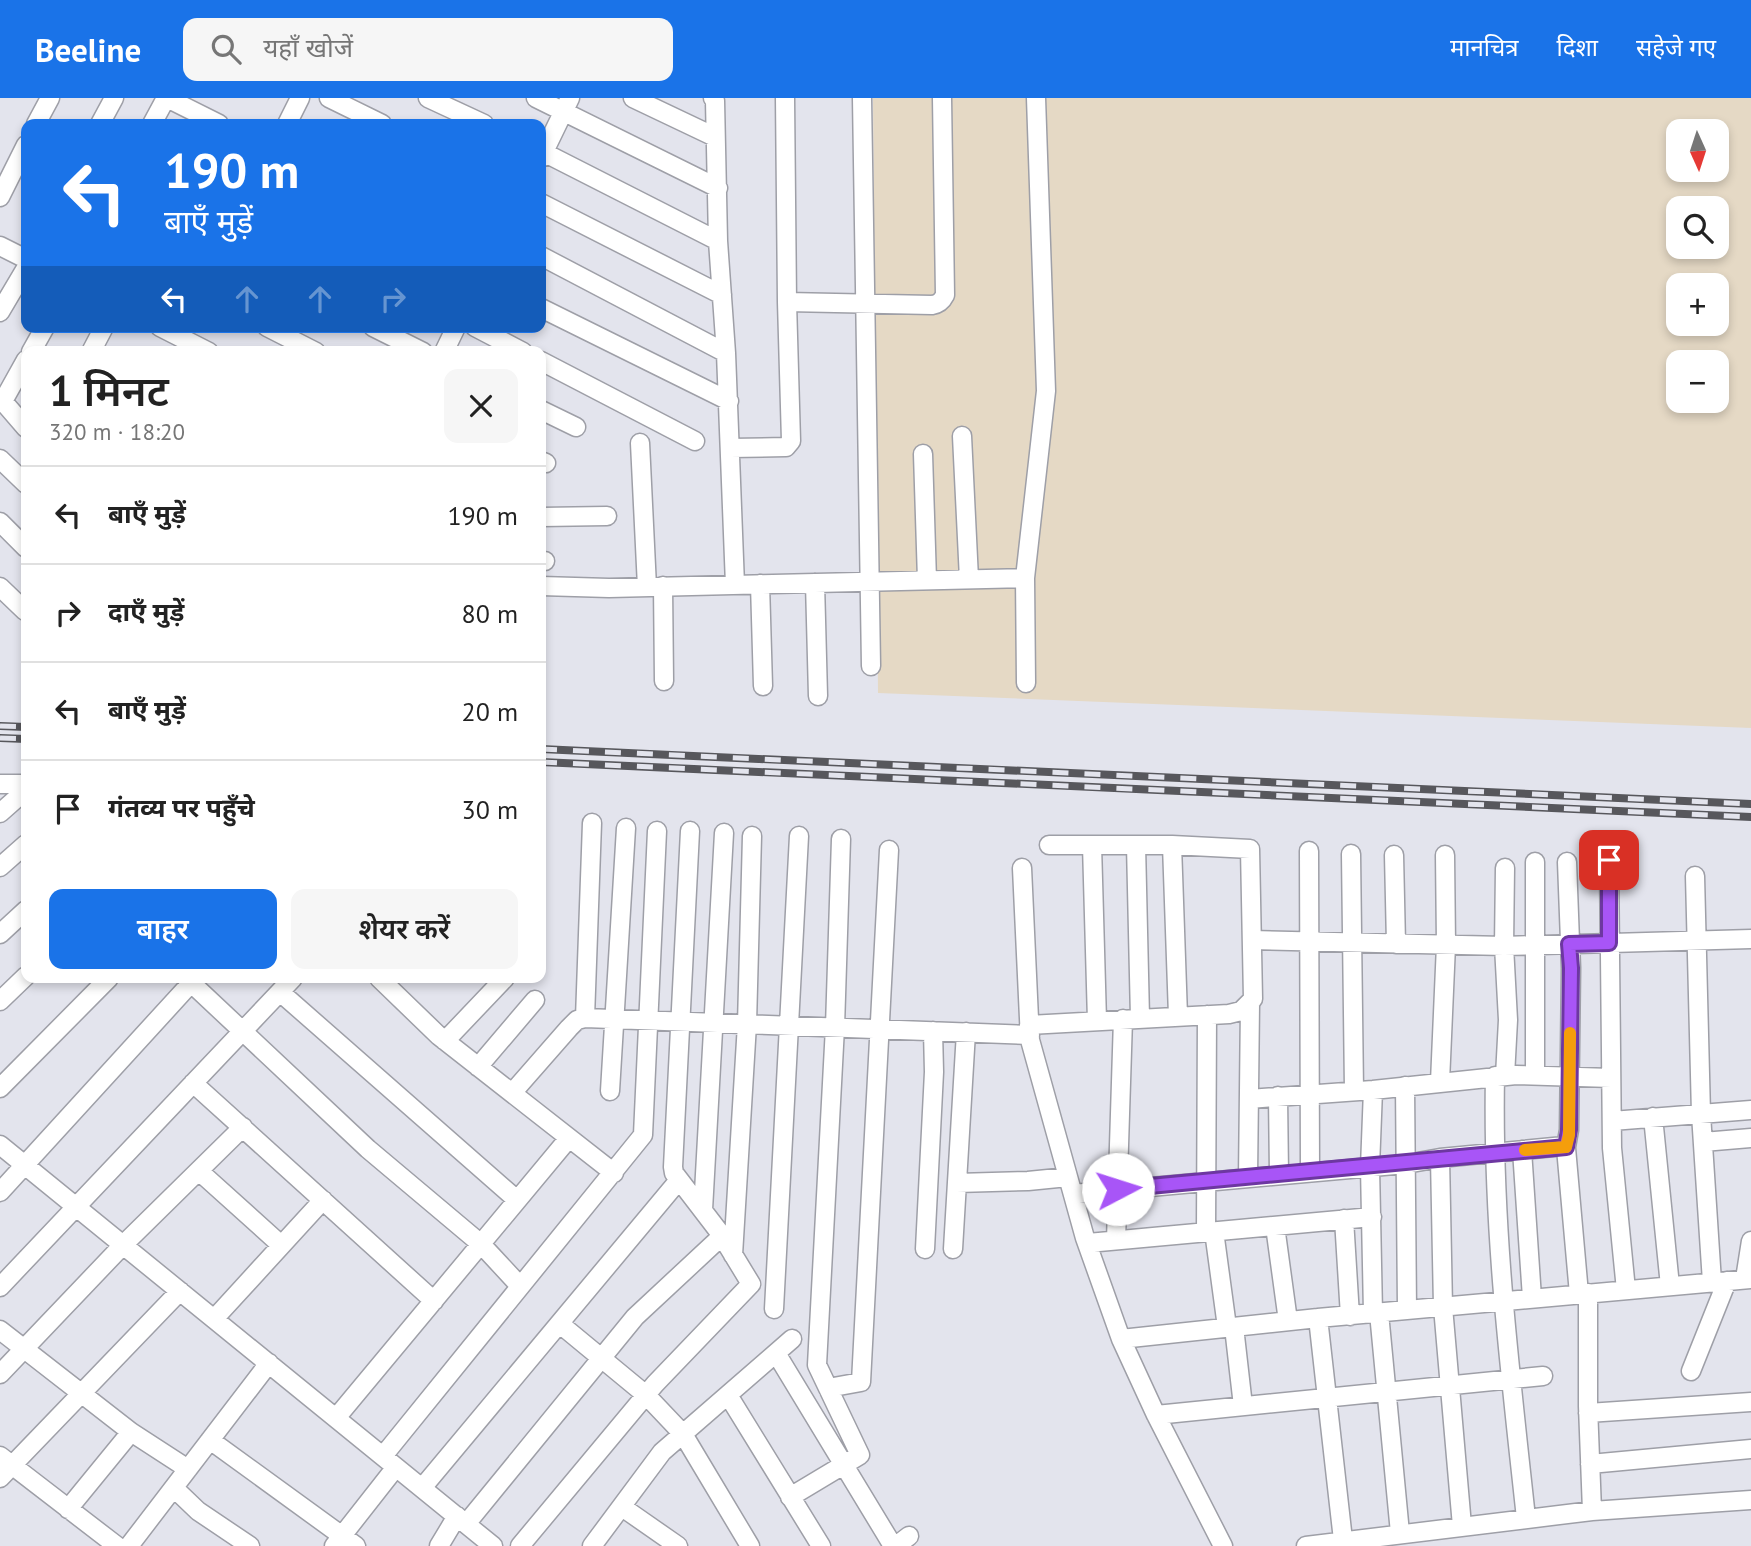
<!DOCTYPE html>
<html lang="hi">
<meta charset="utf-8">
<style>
:root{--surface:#fff;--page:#f6f6f6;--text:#222;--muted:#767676;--line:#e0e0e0;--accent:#1a73e8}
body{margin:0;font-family:"PT Sans","Noto Sans Devanagari",sans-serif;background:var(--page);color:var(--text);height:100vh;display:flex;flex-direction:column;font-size:26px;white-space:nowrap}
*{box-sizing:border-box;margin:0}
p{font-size:23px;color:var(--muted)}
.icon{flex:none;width:38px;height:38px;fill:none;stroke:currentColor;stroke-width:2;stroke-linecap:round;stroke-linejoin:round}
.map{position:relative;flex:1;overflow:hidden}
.panel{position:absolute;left:21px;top:248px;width:525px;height:637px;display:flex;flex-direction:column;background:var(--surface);border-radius:14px;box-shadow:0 4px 10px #0003}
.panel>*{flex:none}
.guide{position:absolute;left:21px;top:21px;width:525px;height:214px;border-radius:14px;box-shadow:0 4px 10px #0003;background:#1a73e8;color:#fff;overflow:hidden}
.needle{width:46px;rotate:177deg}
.fabs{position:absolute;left:1666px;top:21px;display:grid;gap:14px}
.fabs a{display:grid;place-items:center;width:63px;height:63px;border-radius:14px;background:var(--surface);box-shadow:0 4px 10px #0003;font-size:35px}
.pin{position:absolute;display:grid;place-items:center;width:60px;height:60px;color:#fff;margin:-30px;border-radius:14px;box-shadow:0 4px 10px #0006}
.me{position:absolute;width:77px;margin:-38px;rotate:85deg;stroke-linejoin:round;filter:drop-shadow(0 0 5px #0008)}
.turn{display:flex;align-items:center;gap:24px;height:147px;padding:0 28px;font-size:32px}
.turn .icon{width:91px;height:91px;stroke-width:2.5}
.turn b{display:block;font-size:49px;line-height:60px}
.lanes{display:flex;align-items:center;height:66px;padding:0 28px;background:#0003;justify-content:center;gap:35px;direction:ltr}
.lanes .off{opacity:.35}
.round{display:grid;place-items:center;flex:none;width:74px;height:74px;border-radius:14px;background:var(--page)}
.summary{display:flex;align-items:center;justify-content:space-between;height:119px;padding:0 28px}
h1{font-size:42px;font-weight:600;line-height:52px}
.cta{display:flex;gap:14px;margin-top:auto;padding:14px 28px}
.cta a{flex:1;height:80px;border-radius:14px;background:var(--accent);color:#fff;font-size:28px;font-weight:600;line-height:80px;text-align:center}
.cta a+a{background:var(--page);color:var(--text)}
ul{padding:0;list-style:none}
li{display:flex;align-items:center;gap:21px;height:98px;padding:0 28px;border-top:2px solid var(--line)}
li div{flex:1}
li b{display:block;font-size:26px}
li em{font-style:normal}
header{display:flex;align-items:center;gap:42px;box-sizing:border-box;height:98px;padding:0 35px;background:var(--accent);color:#fff}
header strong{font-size:33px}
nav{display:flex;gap:38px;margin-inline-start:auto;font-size:24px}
.search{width:490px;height:63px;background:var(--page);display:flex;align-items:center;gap:18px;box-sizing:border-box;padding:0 24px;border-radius:14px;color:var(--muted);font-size:26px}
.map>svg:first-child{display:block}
</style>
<header>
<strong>Beeline</strong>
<div class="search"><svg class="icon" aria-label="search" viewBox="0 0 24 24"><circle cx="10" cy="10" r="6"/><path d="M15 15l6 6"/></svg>यहाँ खोजें</div>
<nav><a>मानचित्र</a><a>दिशा</a><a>सहेजे गए</a></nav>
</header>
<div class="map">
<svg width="1751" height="1448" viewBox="0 0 1751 1448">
<rect width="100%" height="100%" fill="#e3e4ed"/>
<!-- industrial -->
<path fill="#e5d9c5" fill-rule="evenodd" d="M873 0H1751V630L878 595ZM1678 33H1717V72H1678ZM1678 110H1717V149H1678ZM1678 187H1717V226H1678ZM1678 264H1717V303H1678Z"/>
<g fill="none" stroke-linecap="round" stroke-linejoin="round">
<!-- street casing -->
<g stroke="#9e9fa7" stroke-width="21">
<path id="street" d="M167 0 219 26
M329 0 382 26
M428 0 484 26
M536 0 718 90
M633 0 715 39
M713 0 715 3 718 143 726 255 735 487
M862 0 871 568
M36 26 50 0
M100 26 114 0
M152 26 166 0
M287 26 300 0
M541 53 718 143
M541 60 570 0
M0 99 26 47
M541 105 722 197
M0 148 26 161
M541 158 726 255
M787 204 932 207C939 206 942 203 945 197L942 0
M541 210 729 303
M0 214 26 170
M160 229 209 254
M267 229 316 254
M373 229 423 254
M475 229 523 254
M31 254 45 229
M91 254 104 229
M444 254 456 229
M541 263 695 343
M0 300 26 330
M3 303 26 262
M541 312 576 329
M962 338 969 481
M640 345 647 489
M730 350 786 349 791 343 787 204 785 0
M923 356 927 482
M0 361 26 386
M541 363 546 365
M541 419 607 418
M0 424 26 450
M541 463H545
M815 485 818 598
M760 486 763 588
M541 488 609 490 1025 480
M663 488 664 583
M0 489 25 513
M1026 585 1025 480 1046 293 1036 0
M0 686H26
M0 715 26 692
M1092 747 1097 923
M1136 747 1140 920
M1172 747 1178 918
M1309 753 1310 1074
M1351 756 1354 993
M1394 757 1396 846
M1609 762 1612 1050 1626 1192
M1535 764V976
M0 769 26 746
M1022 770 1030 942 1085 1140 1121 1241 1156 1317 1223 1448
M1505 770 1504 848 1508 922 1505 978
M1695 778 1701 1016 1712 1184
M0 836 26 812
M1252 842 1504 848 1751 841
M186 880 368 1051 481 1146 520 1188
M379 880 439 938 614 1075
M280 894 517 1102
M0 903 26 878
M585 920 592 725
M1029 927 1229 916 1241 913 1253 901 1250 751 1172 747H1049
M445 943 505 880
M478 969 535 902
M1495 978C1492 1128 1510 1272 1526 1420
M1440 984 1446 847 1445 757
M193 985 434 1203
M1405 988 1407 1212
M0 990 109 880
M610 993 626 730
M512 995 569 930 577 922 585 920 1030 937
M1278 998 1279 1077
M1249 1001 1373 992 1516 977 1611 980
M1653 1019 1670 1188
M1612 1023 1751 1012
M1703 1044 1751 1040
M0 1047 493 1448
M1566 1049 1569 1032 1571 870 1567 764
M1522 1052 1532 1200
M1440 1060 1443 1209 1462 1428
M200 1074 281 1147
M1248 1080 1250 906
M957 1085 1028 1083 1068 1079
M0 1094 191 885
M1073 1096 1406 1066 1440 1060 1564 1048 1566 1050 1579 1196
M703 1112 724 735
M1344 1121 1350 1218
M1275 1128 1288 1223
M1214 1133 1227 1229
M1206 1134 1207 917
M1116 1142 1123 921
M1088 1145 1372 1119
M925 1151 934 974 933 933
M953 1151 966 934
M733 1157 747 926 752 738
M1745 1181 1751 1143
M0 1189 293 880
M1588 1195V1308L1592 1413
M774 1211 799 738
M1373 1215 1370 1069 1373 992
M1379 1215 1400 1435
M1318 1220 1343 1442
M214 1221 323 1102
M560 1226 646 1297 683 1336 750 1448
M1234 1229 1243 1308
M0 1232 131 1334 188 1371
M1121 1241 1318 1220 1751 1181
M776 1255 893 1448
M1691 1273 1727 1183
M0 1276 123 1147 243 1029
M828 1290 861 1284 889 752
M728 1297 821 1448
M1588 1315 1751 1304
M1156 1317 1543 1278
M336 1320 569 1040
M210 1342 356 1448
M0 1358 117 1448
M383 1358 643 1037 657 733
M1590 1366 1751 1351
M0 1380 180 1193
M174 1390 198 1413 250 1448
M422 1390 679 1082
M790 1399 860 1357 817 1267 835 929 841 741
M622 1409 678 1448
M68 1411 131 1334
M466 1426 635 1219 722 1138
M129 1448 269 1265
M334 1448 396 1369
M439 1448 457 1418
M520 1448 655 1286 751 1186 720 1135 674 1075 673 1069 690 733
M592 1448 662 1354 792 1241
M896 1448 909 1438
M1306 1448 1592 1413 1751 1402"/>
</g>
<!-- street -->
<use href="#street" stroke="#fff" stroke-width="18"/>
<!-- rail casing -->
<g stroke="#57575c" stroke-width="8">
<path id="rail" d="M0 628 26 629
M0 640 26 641
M541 651 1751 706
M541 664 1751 719"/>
</g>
<!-- rail -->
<use href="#rail" stroke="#e3e4ed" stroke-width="5" stroke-dasharray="16" stroke-linecap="butt"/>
</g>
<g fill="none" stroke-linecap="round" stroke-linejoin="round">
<!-- route casing -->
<g stroke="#6d37a1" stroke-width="18">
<path id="route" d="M1118 1091 1566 1049 1569 1032 1571 870 1569 846 1609 845V762"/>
</g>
<!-- route -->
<use href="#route" stroke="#a855f7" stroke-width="12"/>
<!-- slow -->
<path stroke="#f59e0b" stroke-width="12" d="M1525 1052 1566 1049 1569 1037 1570 935"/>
</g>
</svg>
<div class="fabs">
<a><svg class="needle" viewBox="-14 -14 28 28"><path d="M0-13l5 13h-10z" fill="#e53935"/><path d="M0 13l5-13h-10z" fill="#767676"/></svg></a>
<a><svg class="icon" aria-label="search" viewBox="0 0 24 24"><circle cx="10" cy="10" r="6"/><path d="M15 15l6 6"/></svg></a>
<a>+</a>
<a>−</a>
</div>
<div class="pin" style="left:1609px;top:762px;background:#d93025"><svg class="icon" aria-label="arrive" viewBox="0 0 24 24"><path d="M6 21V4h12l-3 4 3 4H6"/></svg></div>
<svg class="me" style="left:1118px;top:1091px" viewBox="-20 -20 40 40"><circle r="19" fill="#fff"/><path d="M0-13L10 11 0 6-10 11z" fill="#a855f7"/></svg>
<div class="guide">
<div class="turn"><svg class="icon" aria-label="left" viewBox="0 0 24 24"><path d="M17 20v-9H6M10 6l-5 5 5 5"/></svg><div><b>190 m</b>बाएँ मुड़ें</div></div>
<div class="lanes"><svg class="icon" aria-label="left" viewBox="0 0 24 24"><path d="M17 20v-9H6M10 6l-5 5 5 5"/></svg><svg class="icon off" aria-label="ahead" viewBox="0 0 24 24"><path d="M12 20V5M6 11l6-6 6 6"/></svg><svg class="icon off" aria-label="ahead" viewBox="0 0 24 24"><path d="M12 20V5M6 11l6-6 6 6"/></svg><svg class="icon off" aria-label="right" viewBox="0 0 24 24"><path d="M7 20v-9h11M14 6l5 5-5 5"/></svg></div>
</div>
<section class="panel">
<div class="summary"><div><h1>1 मिनट</h1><p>320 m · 18:20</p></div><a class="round"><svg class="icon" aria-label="close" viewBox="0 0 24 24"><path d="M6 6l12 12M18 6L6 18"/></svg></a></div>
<ul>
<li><svg class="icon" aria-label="left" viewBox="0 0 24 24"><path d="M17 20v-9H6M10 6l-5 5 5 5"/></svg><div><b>बाएँ मुड़ें</b></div><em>190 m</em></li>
<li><svg class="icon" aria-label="right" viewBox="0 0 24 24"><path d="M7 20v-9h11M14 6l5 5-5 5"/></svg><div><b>दाएँ मुड़ें</b></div><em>80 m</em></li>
<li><svg class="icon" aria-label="left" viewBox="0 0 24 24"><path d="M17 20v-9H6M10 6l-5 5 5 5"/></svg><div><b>बाएँ मुड़ें</b></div><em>20 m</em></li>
<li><svg class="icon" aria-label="arrive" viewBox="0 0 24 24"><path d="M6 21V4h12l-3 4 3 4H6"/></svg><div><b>गंतव्य पर पहुँचे</b></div><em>30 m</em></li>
</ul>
<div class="cta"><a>बाहर</a><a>शेयर करें</a></div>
</section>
</div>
